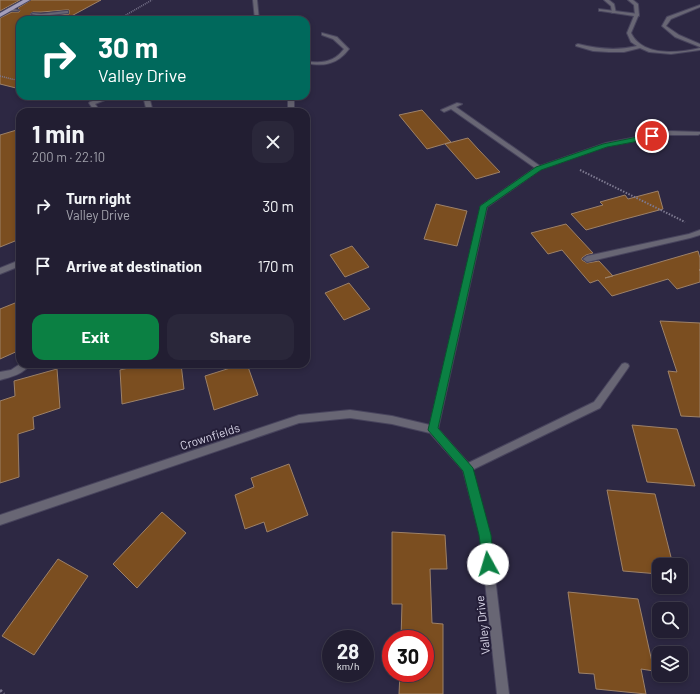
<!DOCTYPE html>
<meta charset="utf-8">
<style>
:root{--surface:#221e32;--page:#2a273a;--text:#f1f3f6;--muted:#a2a2ac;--line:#3f3c4d;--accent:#0b8043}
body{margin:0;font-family:Barlow,sans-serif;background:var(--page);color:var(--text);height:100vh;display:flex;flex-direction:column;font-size:15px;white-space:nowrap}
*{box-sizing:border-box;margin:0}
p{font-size:13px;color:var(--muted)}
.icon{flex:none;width:22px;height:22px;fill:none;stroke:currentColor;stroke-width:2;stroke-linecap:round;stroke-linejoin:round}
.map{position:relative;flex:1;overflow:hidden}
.sheet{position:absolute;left:16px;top:108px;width:294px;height:260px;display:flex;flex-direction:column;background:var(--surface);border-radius:12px;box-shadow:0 2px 6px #0003,0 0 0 1px var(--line)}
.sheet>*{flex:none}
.guide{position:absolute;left:16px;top:16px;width:294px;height:84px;border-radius:12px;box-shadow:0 2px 6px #0003,0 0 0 1px var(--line);background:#00695c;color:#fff;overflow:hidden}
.controls{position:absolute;left:652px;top:558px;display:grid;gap:8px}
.controls a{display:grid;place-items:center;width:36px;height:36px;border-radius:8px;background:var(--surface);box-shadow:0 2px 6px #0003,0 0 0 1px var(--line);font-size:20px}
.speed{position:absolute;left:322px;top:630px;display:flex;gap:8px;font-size:20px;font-weight:700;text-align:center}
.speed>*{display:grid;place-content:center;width:52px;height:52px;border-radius:50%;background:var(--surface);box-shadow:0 2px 6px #0003,0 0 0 1px var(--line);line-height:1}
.speed small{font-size:10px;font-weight:400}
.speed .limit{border:6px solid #d22;background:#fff;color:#111}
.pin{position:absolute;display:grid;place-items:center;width:34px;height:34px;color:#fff;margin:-17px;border:2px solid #fff;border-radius:50%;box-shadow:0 1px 4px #0007}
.me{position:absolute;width:44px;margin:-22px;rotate:354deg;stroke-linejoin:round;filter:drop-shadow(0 0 3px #0008)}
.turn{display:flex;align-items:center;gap:14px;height:84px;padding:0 16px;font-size:18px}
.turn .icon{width:52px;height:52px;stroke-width:2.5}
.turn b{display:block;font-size:28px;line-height:34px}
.round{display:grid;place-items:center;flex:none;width:42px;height:42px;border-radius:12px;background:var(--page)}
.overview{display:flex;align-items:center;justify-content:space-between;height:68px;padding:0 16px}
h1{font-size:24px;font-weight:700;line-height:30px}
.primary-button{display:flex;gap:8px;margin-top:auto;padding:8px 16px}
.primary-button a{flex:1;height:46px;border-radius:12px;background:var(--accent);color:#fff;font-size:16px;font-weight:700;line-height:46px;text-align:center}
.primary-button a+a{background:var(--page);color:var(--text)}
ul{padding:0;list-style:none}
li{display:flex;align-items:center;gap:12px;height:60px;padding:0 16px}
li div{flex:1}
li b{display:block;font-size:15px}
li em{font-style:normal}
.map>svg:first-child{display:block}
</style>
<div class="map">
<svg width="700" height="694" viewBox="0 0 700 694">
<rect width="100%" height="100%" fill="#2d2843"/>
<!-- building -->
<path fill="#7b4e20" stroke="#9d8168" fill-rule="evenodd" d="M0 0H20L0 11Z
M31 0H101L64 20H20V89L0 84V18L12 12H19L20 10 18 8ZM66 10H69V14L41 17 31 15 30 14 33 12H41Z
M422 110 451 142 427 149 399 115Z
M20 129V239L0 247V135Z
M468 138 478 149 500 172 476 179 445 144Z
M658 191 663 209 618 221 586 230 571 214 603 205 600 202 625 195 628 199Z
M436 204 467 211 457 246 424 239Z
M566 224 593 253 586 255 582 258V260L587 263 599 261 613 276 605 278 698 251 700 258V269L699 270 700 271V282L677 289 668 279 612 296 598 280 590 283 562 250 548 254 531 233Z
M352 246 369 267 345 277 330 255Z
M349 283 370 309 344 320 325 293Z
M20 301V350L0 359V309Z
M660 321 700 323V417L681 416 668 371 677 372Z
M145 364H181L184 389 122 404 120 370Z
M243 364H247L258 395 214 410 205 376Z
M57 369 60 408 33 417 34 429 18 434 19 477 0 483V401L15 396 14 381Z
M632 425 677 429 695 486 647 482Z
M289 464 308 515 267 532 264 522 245 529 235 495 254 487 251 478Z
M607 490 655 494 673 565H659V574L623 571Z
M162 512 186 533 137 588 113 564Z
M392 532 445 535 447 569H430L432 623 443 624V694H399L400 673H425V639H401L402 604H392Z
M58 559 88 576 34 655 2 636Z
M568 592 638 599 654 671 641 669 646 694 596 689 594 674 579 673Z"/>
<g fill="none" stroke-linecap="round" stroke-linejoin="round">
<!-- lane casing -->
<g stroke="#48445d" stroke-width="2">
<path id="lane" d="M253 0H257L259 20H255Z
M604 0H609L614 4 616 13H612L611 6Z
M628 0H633L638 4 639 16 635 15 634 5Z
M8 8 19 10C17 12 10 11 8 9Z
M66 11H68V13L41 16 31 14 33 13 41 14Z
M322 33 337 37 349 49C338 64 324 67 306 63V61C322 64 334 62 344 49L333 39 322 35Z
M107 96H115L95 104 101 112H95L89 103 90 102Z
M143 96H149L153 112H147Z
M288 96H294V112H288Z
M20 260V266L0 274V268Z
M625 363 628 364 629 366 628 368 600 408 470 471 467 472 464 471 462 468 464 465 594 402 622 364Z
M20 364H30C24 374 11 377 0 380V372L11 370Z"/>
</g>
<!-- street casing -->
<g stroke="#48445d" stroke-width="2">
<path id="street" d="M700 5V7L671 19 666 26 679 35 700 44V47L675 37 662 26 667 17Z
M599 9 639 14 631 33C643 57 678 53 700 48V50L671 54 649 52 640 48 624 52H609L593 51 576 46V45L578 44C598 49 616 51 637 46L631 42 627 33 634 16 601 11H599Z
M457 103 462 104 456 107 540 166 606 143 668 131 700 132V134L698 135H668L607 146 541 169 487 207 438 429 470 465 490 535 509 694H497L480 535 463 470 430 433 392 424 350 418 299 423 0 525V515L299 415 350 410 392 416 430 425 481 206 535 168 451 109 444 112 441 110Z
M700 230V235L690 238 587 262 583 259 587 256 689 234Z"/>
</g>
<!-- primary casing -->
<g stroke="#48445d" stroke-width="2">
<path id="primary" d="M23 0H30L0 17V13Z"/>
</g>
<!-- path-far2 -->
<path stroke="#7e7a91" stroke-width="1.5" stroke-dasharray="1 1" stroke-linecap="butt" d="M117 20 152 0
M0 76 20 81
M69 96 78 99"/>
<!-- path-far1 -->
<path stroke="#7e7a91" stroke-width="2" stroke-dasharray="1.5 1.5" stroke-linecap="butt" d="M580 170 685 222"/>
<!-- path -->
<path stroke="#7e7a91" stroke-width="3" stroke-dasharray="2.5 2.5" stroke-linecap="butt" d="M0 690 4 694"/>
<!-- lane -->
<use href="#lane" fill="#686674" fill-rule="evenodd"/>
<!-- street -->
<use href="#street" fill="#686674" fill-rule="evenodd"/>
<!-- primary -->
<use href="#primary" fill="#a39ebb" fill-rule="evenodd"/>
</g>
<!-- route -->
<path fill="#0b8043" stroke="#07532c" d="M652 134 656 136 655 138 607 147 541 170 487 207 438 428 473 468 491 535 494 564 493 568 488 570 484 568 483 564 479 535 463 471 428 430 480 206 536 167 603 144Z"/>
<g text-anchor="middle" stroke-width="4" stroke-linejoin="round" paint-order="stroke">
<!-- street labels -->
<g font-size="12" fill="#d8d5e7" stroke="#241e38">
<text transform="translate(210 437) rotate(-18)" y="4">Crownfields</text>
<text transform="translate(483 625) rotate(-96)" y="4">Valley Drive</text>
</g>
</g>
</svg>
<div class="controls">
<a><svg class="icon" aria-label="sound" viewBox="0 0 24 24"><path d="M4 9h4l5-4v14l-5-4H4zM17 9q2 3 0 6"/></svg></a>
<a><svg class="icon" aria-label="search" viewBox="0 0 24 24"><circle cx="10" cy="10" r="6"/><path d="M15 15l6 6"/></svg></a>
<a><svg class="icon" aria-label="layers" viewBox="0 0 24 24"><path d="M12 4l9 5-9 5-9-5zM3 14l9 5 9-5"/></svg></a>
</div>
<div class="speed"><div>28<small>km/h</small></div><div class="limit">30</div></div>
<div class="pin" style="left:652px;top:136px;background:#d93025"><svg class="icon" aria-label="arrive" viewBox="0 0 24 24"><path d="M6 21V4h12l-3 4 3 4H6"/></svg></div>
<svg class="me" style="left:488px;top:564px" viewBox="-20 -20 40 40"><circle r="19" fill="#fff"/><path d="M0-13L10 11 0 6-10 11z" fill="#0b8043"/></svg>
<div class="guide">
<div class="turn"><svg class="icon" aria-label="right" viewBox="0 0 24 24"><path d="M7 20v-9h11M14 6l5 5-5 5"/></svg><div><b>30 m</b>Valley Drive</div></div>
</div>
<section class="sheet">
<div class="overview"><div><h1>1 min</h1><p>200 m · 22:10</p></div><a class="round"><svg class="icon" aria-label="close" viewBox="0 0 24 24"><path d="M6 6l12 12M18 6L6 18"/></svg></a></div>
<ul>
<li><svg class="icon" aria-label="right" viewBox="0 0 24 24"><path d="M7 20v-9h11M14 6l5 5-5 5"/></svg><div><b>Turn right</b><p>Valley Drive</p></div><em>30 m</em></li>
<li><svg class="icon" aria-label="arrive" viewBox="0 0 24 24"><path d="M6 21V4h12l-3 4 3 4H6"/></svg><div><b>Arrive at destination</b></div><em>170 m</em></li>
</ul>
<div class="primary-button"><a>Exit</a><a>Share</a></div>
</section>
</div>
